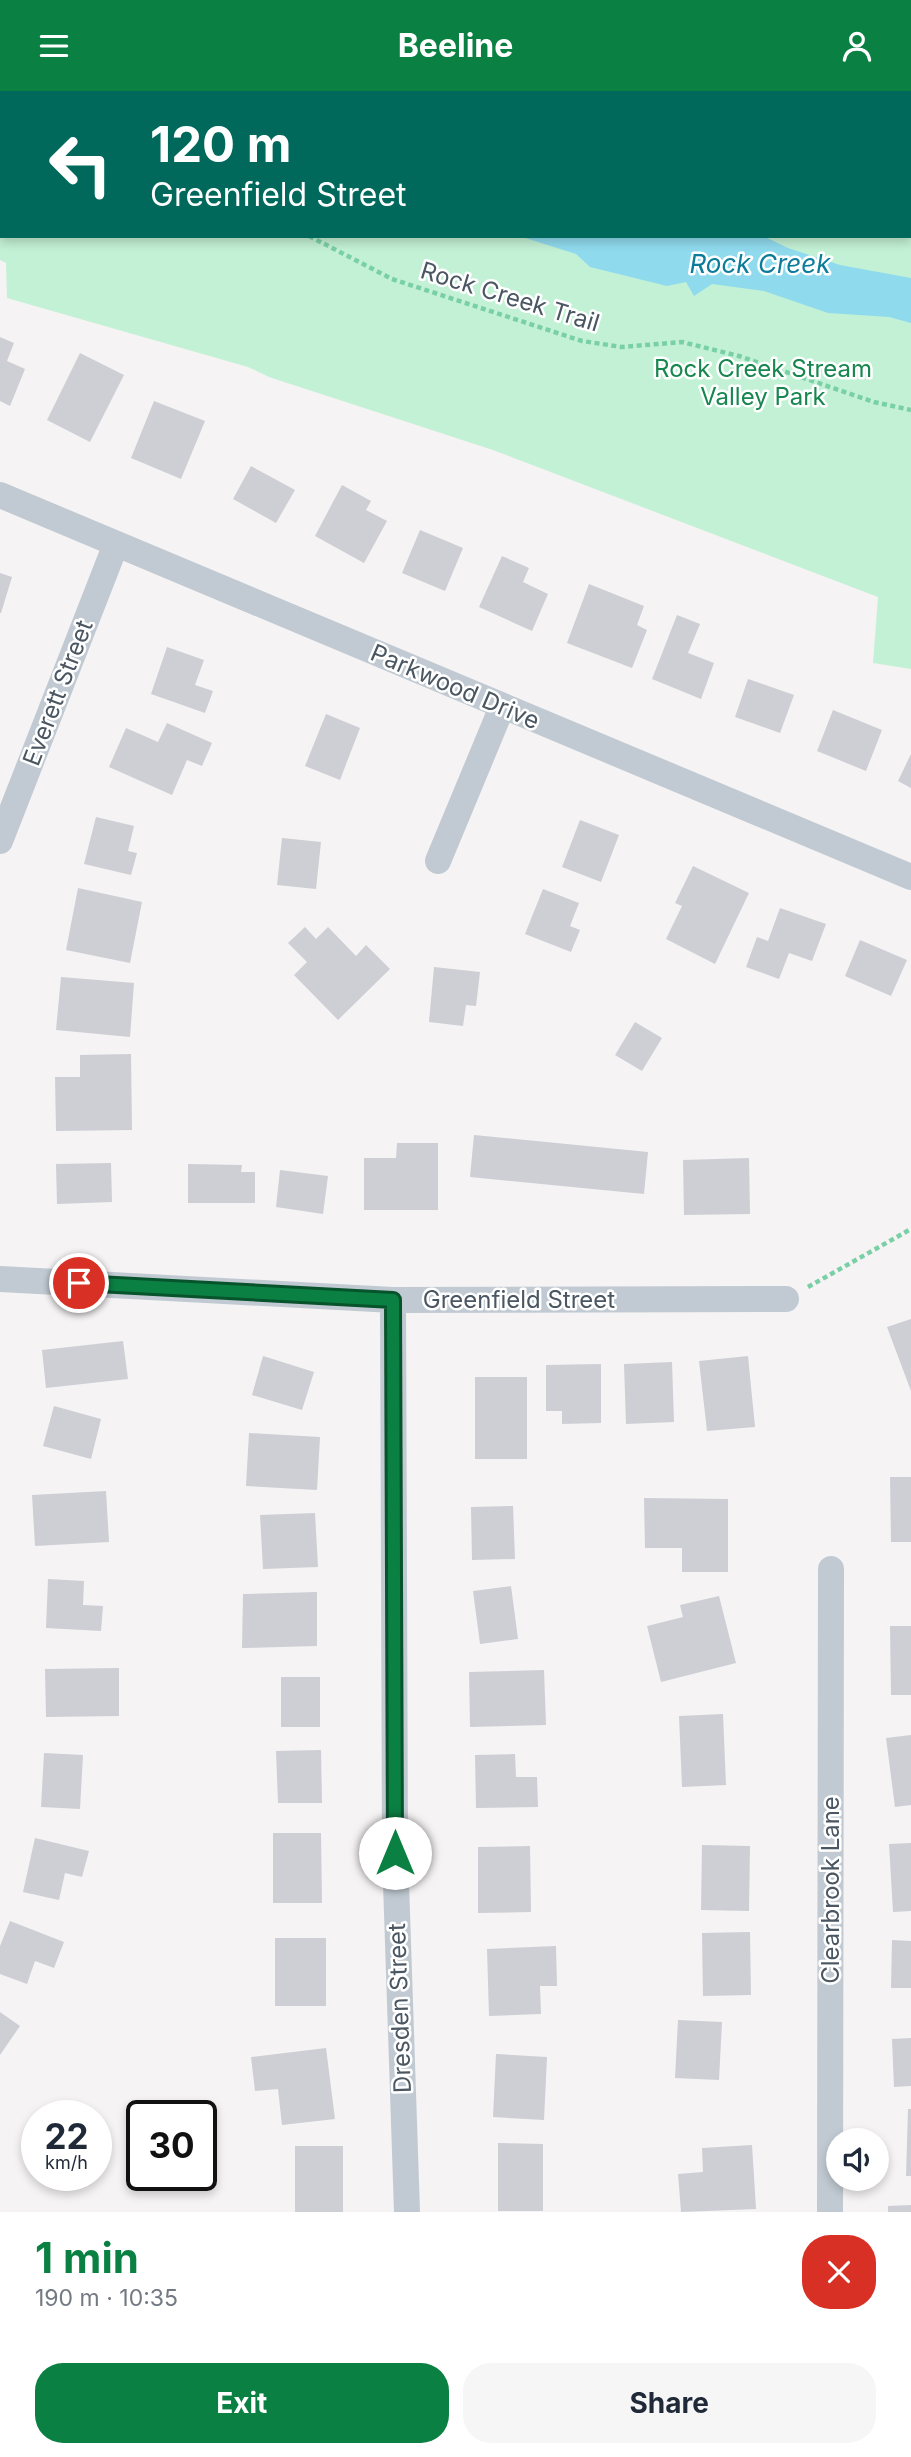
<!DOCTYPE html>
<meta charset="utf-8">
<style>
:root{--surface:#fff;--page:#f6f6f7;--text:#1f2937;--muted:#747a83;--accent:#0b8043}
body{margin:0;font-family:Inter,sans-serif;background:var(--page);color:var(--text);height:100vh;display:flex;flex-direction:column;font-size:26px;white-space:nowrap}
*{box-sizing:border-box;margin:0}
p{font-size:23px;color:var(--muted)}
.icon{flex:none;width:38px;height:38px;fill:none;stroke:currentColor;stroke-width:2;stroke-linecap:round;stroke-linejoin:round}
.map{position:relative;height:2121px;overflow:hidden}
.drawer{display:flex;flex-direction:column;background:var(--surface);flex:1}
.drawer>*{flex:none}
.guide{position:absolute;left:0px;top:0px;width:912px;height:147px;box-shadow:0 4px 10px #0003;background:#00695c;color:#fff;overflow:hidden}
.buttons{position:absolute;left:826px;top:2037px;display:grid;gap:14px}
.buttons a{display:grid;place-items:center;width:63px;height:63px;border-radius:50%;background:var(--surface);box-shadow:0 4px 10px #0003;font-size:35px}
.speed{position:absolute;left:21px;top:2009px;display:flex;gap:14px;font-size:35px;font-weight:700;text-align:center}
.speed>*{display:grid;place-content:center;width:91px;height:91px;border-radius:50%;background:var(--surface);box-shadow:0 4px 10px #0003;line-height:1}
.speed small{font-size:18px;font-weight:400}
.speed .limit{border:4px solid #111;border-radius:10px;background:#fff;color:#111}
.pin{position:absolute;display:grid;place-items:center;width:60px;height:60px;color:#fff;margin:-30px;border:4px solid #fff;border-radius:50%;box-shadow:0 2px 7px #0007}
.me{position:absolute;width:77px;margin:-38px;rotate:0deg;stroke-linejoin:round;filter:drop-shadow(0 0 5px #0008)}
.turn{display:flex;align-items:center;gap:24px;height:147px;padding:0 35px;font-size:32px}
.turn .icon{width:91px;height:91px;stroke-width:2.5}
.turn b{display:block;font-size:49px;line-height:60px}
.round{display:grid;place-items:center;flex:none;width:74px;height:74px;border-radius:28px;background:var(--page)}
.headline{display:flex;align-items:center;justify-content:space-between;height:119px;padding:0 35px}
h1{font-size:42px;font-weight:700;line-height:52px;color:var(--accent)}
.button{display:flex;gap:14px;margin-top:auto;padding:14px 35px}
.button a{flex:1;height:80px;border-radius:28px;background:var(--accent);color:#fff;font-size:28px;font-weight:700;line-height:80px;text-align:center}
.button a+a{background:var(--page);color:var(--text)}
header{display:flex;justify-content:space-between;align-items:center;height:91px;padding:0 35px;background:var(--accent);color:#fff;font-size:32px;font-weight:700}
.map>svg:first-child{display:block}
</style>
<header><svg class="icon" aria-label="menu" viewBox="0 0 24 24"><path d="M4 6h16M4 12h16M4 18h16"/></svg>Beeline<svg class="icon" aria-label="person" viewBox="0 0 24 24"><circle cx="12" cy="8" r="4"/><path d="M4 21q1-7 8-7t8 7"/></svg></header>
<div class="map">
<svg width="911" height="2121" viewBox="0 0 911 2121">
<rect width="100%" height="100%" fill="#f5f3f3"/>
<!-- green -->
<path fill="#c3f1d5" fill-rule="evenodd" d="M0 0H911V578L873 572 878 506 493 359 269 286 248 276 7 207 6 172 0 169ZM2 2H910V145H2Z"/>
<!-- water -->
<path fill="#90daee" d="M519 145H763L788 157 840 174 911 187V232L889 226 828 222 764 200 712 193 694 205 686 191 667 195 590 176 576 163Z"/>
<!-- building -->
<path fill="#cdcfd5" d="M0 246 14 252 7 270 25 278 10 315 0 310Z
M80 262 124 284 90 351 47 329Z
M154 310 205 330 181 388 131 367Z
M251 375 295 399 276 432 233 408Z
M342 394 371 410 366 419 387 430 364 472 315 445Z
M420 439 463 457 445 500 402 482Z
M502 465 529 477 523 491 548 503 532 540 479 516Z
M0 482 12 486 1 522H0Z
M589 493 644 515 637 534 647 539 632 577 567 552Z
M677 524 700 533 688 562 714 572 701 608 652 588Z
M167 556 204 569 195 594 213 600 205 622 151 603Z
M748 588 794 604 780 642 735 626Z
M833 619 882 639 866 680 817 660Z
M326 623 360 637 340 689 305 675Z
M167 632 212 652 202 675 187 669 172 704 109 676 126 637 158 651Z
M911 663V697L898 690Z
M96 726 134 735 128 760 137 762 131 784 84 773Z
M580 729 619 744 601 791 562 776Z
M282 747 321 751 316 798 277 794Z
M693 775 749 802 715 873 666 848 682 815 675 812Z
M78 797 142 811 130 872 66 859Z
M543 798 579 812 570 835 580 839 571 861 525 843Z
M780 817 826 833 812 870 789 862 779 888 746 876 757 846 768 850Z
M305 836 316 848 328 836 356 865 366 854 390 878 338 929 294 884 307 871 288 852Z
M860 849 907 869 891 905 845 885Z
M434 876 480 881 476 915 466 914 463 935 429 931Z
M61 886 134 892 130 946 56 939Z
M635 931 662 947 642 980 615 964Z
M131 963 132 1039 56 1040 55 986H80V964Z
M474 1044 648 1061 644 1103 470 1086Z
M397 1052H438V1119H364V1067H396Z
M749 1067 750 1123 684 1124 683 1069Z
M111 1072 112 1111 57 1113 56 1073Z
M188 1073 242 1074 241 1081H255V1112H188Z
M280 1079 328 1085 323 1123 276 1116Z
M911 1228V1300L887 1236Z
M123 1250 128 1288 46 1297 42 1259Z
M263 1265 314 1281 302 1319 252 1304Z
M748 1265 755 1336 707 1340 699 1270Z
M672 1271 674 1331 626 1333 624 1273Z
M601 1273V1332L562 1333V1320H546V1274Z
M475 1286H527V1368H475Z
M54 1315 101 1328 91 1368 43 1355Z
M249 1342 320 1346 317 1399 246 1395Z
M890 1386H911V1451H891Z
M106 1400 109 1451 35 1455 32 1404Z
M644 1407 728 1408V1481H682V1457H645Z
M513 1415 515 1468 472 1469 471 1416Z
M315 1422 318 1476 263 1478 260 1424Z
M48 1488 84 1490 83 1514 103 1515 101 1540 46 1537Z
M511 1495 518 1548 480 1553 473 1500Z
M317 1501V1555L242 1557 243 1503Z
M719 1505 736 1572 661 1591 647 1535 683 1526 680 1514Z
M890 1535H911V1604H891Z
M119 1577V1625L46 1626 45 1578Z
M544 1579 546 1634 470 1636 469 1581Z
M281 1586H320V1636H281Z
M723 1623 726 1694 682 1696 679 1625Z
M911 1644V1714L895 1716 886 1647Z
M321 1659 322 1712H278L276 1660Z
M44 1662 83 1664 80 1718 41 1716Z
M515 1663 516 1686H537L538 1716 476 1717 475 1664Z
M273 1742H321L322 1812H273Z
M35 1747 89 1760 82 1786 65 1782 59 1809 23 1801Z
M911 1752V1820L893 1821 889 1753Z
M702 1754 750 1755 749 1820 701 1819Z
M530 1755 531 1821 478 1822V1756Z
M10 1830 64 1851 54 1877 35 1870 27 1893 0 1883V1855Z
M750 1841 751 1904 703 1905 702 1842Z
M275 1847H326V1915H275Z
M892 1849 911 1850V1897H891Z
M556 1855 557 1895H540L541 1923 489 1925 487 1858Z
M0 1921 20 1935 0 1964Z
M678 1929 722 1931 719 1989 675 1987Z
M911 1947V1995L894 1996 892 1948Z
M326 1957 335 2028 282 2034 278 1998 255 2000 251 1966Z
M496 1963 547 1966 544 2029 493 2026Z
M908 2018H911V2085H906Z
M498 2052 543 2053V2120H498Z
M752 2054 756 2118 681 2121 678 2083 703 2081 702 2057Z
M295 2055H343V2121H295Z
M911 2114V2121H888V2115Z"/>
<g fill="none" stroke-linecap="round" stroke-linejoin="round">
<!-- path -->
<path stroke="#7ad0a6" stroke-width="4.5" stroke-dasharray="5 3.5" stroke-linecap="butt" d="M47 0 51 2
M309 145 392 188 582 250 622 256 682 251 739 265 874 311 911 319
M808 1196 911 1138"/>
<!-- street -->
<path stroke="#c1cad2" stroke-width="26" d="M0 404 911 786
M0 750 116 453
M438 770 502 616
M0 1188 393 1209 786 1208
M393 1209 395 1762 407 2121
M830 2121 831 1478"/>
<!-- secondary -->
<path stroke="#c1cbd6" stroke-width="37" d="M868 0 870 2
M910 42 911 43"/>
</g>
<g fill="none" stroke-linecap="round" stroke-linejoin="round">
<!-- route casing -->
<g stroke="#07532c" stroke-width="18">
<path id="route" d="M79 1192 393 1209 395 1762"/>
</g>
<!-- route -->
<use href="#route" stroke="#0b8043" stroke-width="12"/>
</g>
<g text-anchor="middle" stroke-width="5" stroke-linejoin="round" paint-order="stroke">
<!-- street labels -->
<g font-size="24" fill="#4a5661" stroke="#fff">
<text transform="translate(510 206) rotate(17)" y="8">Rock Creek Trail</text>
<text transform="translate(455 596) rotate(23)" y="8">Parkwood Drive</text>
<text transform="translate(58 602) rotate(-69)" y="8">Everett Street</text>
<text x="519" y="1217">Greenfield Street</text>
<text transform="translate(831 1799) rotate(-90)" y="8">Clearbrook Lane</text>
<text transform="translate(400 1917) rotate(-92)" y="8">Dresden Street</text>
</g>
<!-- park labels -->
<g font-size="24" fill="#17864f" stroke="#fff">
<text x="763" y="286">Rock Creek Stream<tspan x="763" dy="28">Valley Park</tspan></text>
</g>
<!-- water labels -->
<g font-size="26" font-style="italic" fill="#0c7c9b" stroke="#fff">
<text x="760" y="182">Rock Creek</text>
</g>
</g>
</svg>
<div class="buttons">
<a><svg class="icon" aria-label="sound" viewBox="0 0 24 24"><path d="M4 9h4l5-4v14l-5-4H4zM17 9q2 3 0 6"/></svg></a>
</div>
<div class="speed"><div>22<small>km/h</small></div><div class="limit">30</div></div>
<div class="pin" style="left:79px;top:1192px;background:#d93025"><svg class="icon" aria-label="arrive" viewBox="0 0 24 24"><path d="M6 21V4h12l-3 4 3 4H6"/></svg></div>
<svg class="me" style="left:395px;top:1762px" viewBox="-20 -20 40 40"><circle r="19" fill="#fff"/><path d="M0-13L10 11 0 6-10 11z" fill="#0b8043"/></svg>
<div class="guide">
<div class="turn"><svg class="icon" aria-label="left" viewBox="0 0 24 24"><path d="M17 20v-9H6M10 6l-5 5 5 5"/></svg><div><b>120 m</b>Greenfield Street</div></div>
</div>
</div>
<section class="drawer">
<div class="headline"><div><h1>1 min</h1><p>190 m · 10:35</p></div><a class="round" style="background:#d93025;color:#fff"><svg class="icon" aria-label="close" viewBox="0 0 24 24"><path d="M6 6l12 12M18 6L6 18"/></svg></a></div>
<div class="button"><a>Exit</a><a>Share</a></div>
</section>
